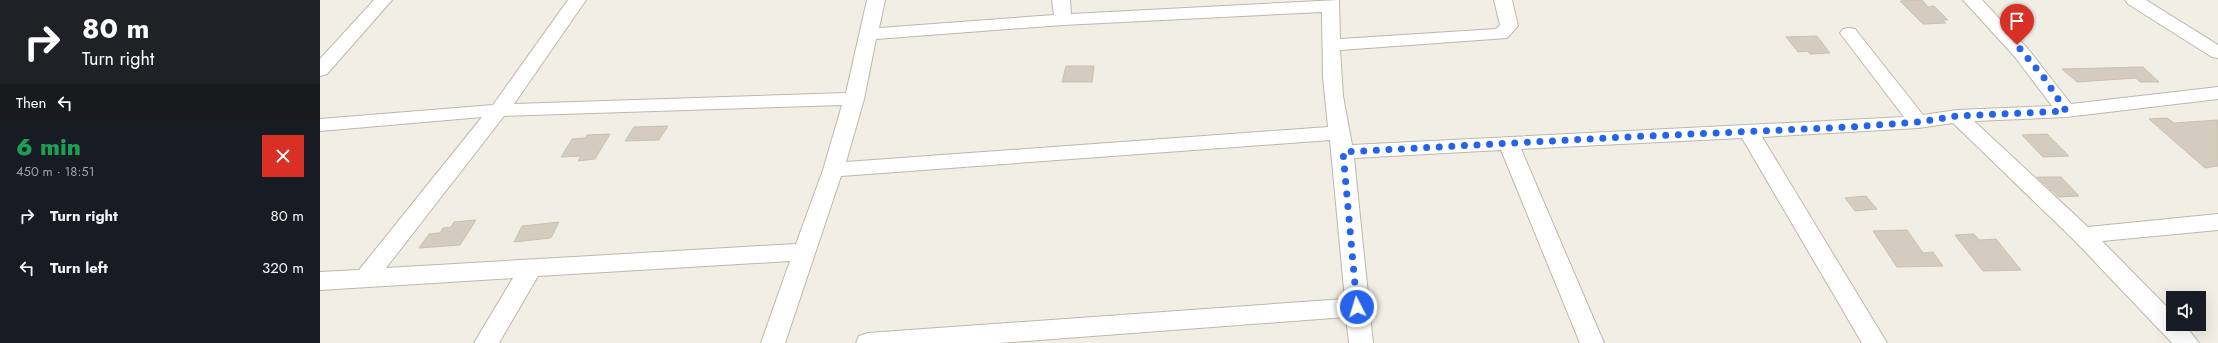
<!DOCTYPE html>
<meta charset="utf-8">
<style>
:root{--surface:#171b24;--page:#242831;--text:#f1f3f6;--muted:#9ea1a6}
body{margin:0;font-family:Jost,sans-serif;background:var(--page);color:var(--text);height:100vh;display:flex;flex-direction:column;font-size:15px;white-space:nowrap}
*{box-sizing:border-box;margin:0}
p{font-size:13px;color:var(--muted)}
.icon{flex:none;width:22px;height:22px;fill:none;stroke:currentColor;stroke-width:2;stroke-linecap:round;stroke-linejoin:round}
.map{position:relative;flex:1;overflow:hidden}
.sheet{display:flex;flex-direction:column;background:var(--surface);width:320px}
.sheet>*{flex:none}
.guide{background:#202124;color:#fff;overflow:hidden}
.buttons{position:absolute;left:1846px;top:291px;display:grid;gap:8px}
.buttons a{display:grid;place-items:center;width:40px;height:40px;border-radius:0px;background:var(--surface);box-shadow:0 4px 16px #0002;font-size:20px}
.pin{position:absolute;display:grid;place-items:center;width:34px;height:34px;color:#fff;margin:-41px -17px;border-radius:50% 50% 50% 0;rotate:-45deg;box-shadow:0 0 4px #0007}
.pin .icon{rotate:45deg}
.me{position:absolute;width:44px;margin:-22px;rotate:355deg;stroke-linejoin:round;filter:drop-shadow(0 0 3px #0008)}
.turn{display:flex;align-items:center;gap:14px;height:84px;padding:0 16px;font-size:18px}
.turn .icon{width:52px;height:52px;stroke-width:2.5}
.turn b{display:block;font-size:28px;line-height:34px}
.then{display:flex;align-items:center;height:38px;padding:0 16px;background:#0003;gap:8px;font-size:15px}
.round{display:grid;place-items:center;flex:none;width:42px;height:42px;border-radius:0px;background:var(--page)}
.summary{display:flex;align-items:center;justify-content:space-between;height:68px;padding:0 16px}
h1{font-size:24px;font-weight:800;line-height:30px;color:#1e9e55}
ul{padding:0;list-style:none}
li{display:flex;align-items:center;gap:12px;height:52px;padding:0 16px}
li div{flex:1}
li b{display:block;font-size:15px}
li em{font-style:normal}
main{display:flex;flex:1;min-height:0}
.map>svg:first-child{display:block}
</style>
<main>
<section class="sheet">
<div class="guide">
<div class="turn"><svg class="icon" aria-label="right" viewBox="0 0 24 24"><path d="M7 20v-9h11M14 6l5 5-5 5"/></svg><div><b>80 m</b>Turn right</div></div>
<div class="then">Then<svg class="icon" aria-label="left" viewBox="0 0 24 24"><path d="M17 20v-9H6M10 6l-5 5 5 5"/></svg></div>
</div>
<div class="summary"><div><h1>6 min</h1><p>450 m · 18:51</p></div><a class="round" style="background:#d93025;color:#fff"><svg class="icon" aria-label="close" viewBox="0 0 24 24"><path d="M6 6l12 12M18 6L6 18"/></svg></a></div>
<ul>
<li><svg class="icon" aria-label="right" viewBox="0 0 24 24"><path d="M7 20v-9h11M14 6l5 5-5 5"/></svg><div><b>Turn right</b></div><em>80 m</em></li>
<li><svg class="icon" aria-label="left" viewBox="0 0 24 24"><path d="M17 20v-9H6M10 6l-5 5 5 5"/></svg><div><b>Turn left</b></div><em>320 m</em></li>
</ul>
</section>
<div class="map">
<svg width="1898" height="343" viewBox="0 0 1898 343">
<rect width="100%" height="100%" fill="#f1eee5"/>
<!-- building -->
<path fill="#d4ccbe" stroke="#cbc1af" d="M1602 0 1608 7 1614 6 1628 20H1622L1626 23 1603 24 1580 1Z
M1497 36 1510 53 1490 54 1487 51 1478 52 1466 37Z
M746 66H774L772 82H742Z
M1823 67 1839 82H1820L1816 78 1757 82 1742 69Z
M1847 118 1854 123 1898 120V166L1885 168 1829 119Z
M348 126 339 140 305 141 314 127Z
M290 134 275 159 258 161 261 156 241 157 252 139 265 138 267 135Z
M1727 134 1749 156 1723 157 1702 135Z
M1717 177H1741L1759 196 1739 197Z
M1546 196 1557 209 1535 211 1525 198Z
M156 220 140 245 99 248 109 234 120 233 123 228 131 227 134 222Z
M239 222 231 238 194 242 202 226Z
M1587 230 1603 253 1613 252 1623 266 1577 267 1553 231Z
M1654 234 1659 240 1676 239 1701 270 1663 271 1635 235Z"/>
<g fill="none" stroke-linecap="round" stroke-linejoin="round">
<!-- minor casing -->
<g stroke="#beb8ab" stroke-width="2">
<path id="minor" d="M54 0H72L7 74 0 76V59Z
M248 0H266L194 104 526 93 547 0H565L559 28 734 15 732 0H750L751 14 1019 0 1020 39 1176 29 1180 25 1174 0H1192L1198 26 1187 38 1020 50 1023 96 1032 145 1584 117 1520 33 1523 29 1529 28 1535 29 1603 115 1637 110 1732 106 1695 57 1643 0H1662L1708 49 1751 104 1898 87V99L1746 117 1654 121 1768 227 1898 214V230L1782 241 1853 313V324H1864L1879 343H1852L1755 241 1633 123 1598 128 1442 137 1567 343H1542L1422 138 1201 149 1284 343H1260L1181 150 1034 158 1053 343H1029L1026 317 678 343H536L539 336 548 333 1025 299 1010 140 521 176 465 343H441L470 261 218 276 179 343H154L193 278 0 290V272L39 270 162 117 0 131V119L173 105ZM1002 12 1003 77 1008 127 526 162 544 99 556 39 743 25ZM522 105 503 170 476 244 66 268 184 116Z
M1805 0H1826L1898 45V58L1892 57 1808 4Z"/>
</g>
<!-- minor -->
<use href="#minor" fill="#fff" fill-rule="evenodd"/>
</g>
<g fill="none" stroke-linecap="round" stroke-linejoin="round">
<!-- route -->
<path stroke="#2563eb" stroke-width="7" stroke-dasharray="0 12.6" d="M1037 307 1023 152 1306 137 1530 127 1598 122 1637 116 1746 111 1725 79 1697 45"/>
</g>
</svg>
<div class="buttons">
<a><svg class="icon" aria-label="sound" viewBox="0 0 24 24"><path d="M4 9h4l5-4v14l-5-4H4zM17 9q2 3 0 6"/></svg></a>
</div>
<div class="pin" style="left:1697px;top:45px;background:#d93025"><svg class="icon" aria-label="arrive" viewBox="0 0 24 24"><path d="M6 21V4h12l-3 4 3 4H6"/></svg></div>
<svg class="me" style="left:1037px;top:307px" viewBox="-20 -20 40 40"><circle r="17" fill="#2563eb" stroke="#fff" stroke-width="3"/><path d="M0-11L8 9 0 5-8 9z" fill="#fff"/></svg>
</div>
</main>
